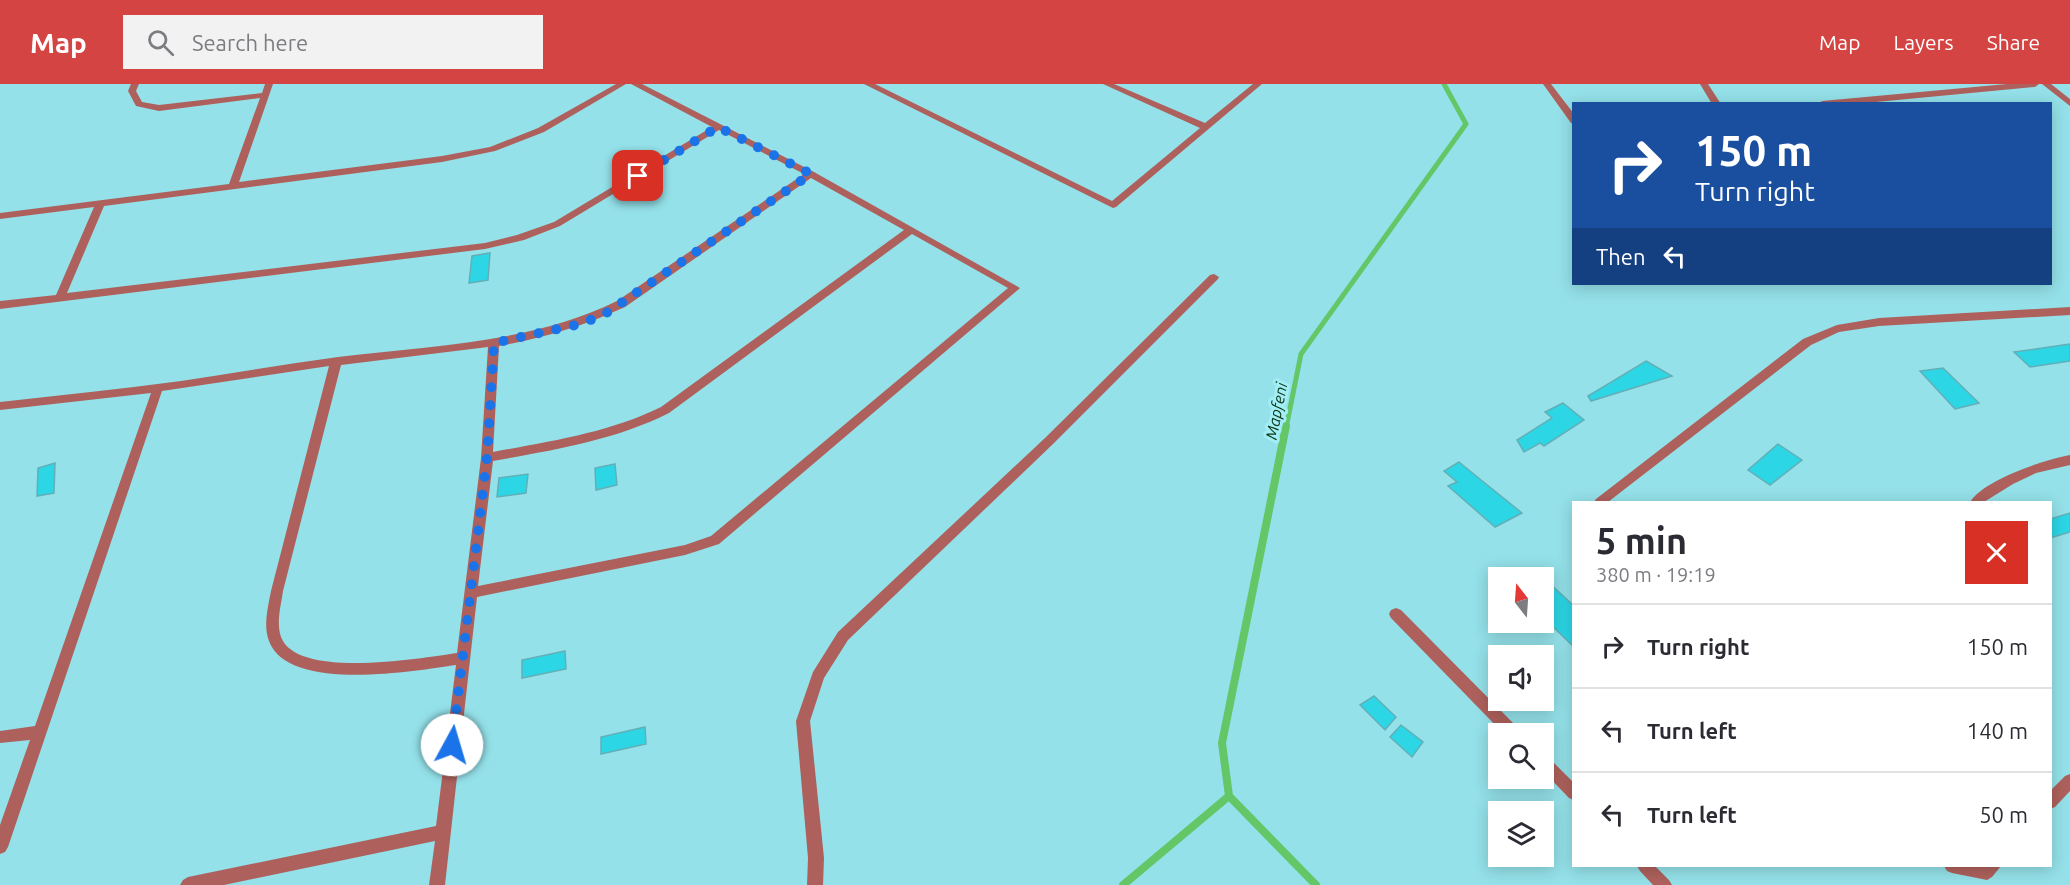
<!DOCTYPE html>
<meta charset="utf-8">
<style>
:root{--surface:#fff;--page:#f2f2f3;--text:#2b2b33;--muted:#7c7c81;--line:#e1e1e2;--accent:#d34443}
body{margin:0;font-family:Ubuntu,sans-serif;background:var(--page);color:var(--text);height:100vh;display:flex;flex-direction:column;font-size:22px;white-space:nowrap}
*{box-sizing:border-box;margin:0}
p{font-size:20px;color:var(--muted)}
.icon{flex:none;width:33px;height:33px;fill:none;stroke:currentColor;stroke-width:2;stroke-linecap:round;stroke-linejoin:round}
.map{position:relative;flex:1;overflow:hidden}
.side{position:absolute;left:1572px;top:417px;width:480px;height:366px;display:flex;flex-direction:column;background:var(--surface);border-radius:0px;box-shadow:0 3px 15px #0003}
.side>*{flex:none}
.guide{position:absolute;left:1572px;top:18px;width:480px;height:183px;border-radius:0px;box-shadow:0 3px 15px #0003;background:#1a4fa0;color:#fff;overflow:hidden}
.needle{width:39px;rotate:343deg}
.buttons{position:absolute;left:1488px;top:483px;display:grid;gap:12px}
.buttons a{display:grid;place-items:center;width:66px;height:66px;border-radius:0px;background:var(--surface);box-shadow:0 3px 15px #0003;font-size:30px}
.pin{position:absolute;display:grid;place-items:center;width:51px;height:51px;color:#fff;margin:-26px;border-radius:12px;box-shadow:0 3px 9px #0006}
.me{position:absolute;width:66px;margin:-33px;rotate:6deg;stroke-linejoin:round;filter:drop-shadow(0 0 4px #0008)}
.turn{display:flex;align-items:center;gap:21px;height:126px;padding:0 24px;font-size:27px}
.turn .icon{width:78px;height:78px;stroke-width:2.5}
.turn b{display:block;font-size:42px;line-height:51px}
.then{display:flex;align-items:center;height:57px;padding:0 24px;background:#0003;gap:12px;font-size:22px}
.round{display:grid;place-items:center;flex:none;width:63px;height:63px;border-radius:0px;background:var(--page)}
.summary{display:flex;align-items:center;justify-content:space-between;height:102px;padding:0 24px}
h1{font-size:36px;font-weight:600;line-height:45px}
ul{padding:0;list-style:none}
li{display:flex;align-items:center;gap:18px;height:84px;padding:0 24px;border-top:2px solid var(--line)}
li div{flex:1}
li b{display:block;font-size:22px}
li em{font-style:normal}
header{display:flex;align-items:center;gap:36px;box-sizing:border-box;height:84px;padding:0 30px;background:var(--accent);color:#fff}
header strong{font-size:28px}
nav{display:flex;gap:33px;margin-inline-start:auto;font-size:21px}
.search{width:420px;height:54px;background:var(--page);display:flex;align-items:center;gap:15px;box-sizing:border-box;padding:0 21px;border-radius:0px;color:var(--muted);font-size:22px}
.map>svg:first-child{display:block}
</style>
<header>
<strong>Map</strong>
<div class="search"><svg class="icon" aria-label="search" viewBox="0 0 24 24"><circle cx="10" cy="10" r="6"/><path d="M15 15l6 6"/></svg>Search here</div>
<nav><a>Map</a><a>Layers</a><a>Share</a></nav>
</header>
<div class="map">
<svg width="2070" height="801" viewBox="0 0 2070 801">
<rect width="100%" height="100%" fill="#94e1e9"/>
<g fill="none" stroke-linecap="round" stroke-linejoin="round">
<!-- stream-far1 -->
<path stroke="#63c768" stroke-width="5" d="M1286 344 1301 270 1466 40 1444 0"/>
<!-- stream -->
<path stroke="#63c768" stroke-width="8" d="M1229 712 1222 659 1286 342
M1229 712 1316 801
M1123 801 1229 712"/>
</g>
<!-- building -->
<path fill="#2cd6e5" stroke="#63afb7" stroke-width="1.5" d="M490 169 488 196 469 199 472 172Z
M2070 260V277L2030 283 2014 268Z
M1646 277 1672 292 1591 317 1588 312Z
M1943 284 1979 319 1955 325 1920 287Z
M1563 319 1584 336 1544 362 1540 359 1524 368 1517 356 1552 334 1545 328Z
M1778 360 1802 376 1770 401 1748 386Z
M1459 378 1486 400 1522 429 1495 443 1448 402 1457 398 1444 387Z
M55 379 54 409 37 412 38 384Z
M615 380 617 401 596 406 595 384Z
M528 390 526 409 497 413 499 394Z
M2070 429V448L2050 454V435Z
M1544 494 1574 522V563L1544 534Z
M565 567 566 585 522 594V576Z
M1374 612 1396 633 1385 646 1360 621Z
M1401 641 1423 658 1412 673 1390 653Z
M645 643 646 660 601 670V653Z"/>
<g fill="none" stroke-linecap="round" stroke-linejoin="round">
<!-- minor -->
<path fill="#ae615c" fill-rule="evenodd" d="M131 0H139L136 7 142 18 159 21 262 9 265 0H273L239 98 442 72 490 63 538 44 616 0H626L544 48 495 67 442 78 104 122 67 209 485 159 517 151 554 138 712 43 631 0H642L814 88 1020 204 719 460 685 471 477 513 445 801H429L435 757 224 801H180L183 796 188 793 436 742 456 581C414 587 288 609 269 557 263 542 268 523 271 507L329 282 162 307 8 763 5 768 0 770V741L30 656 0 659V647L35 642 151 309 0 326V318C60 311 121 305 181 297 233 289 286 280 338 273 434 261 528 260 617 217L804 90 719 46 560 142 524 156 485 165 0 225V217L56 211 94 123 0 135V129L229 100 260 14 159 27 136 22 128 7ZM811 94 904 146 661 323C608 349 551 357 493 368L499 262C543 254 584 242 625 223ZM912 150 1008 204 711 452 685 461 478 502 493 377C553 366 613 357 669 329ZM488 263 481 374 457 569C422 574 297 596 281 553 276 539 281 521 283 507L341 281Z
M864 0H875L1112 117 1200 44 1103 0H1114L1205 39 1253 0H1262L1116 123 1113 124Z
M1543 0H1551L1574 30V40L1571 39Z
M1700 0H1708L1721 20H1712Z
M2007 0H2039L2035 3 1855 20H1818L1822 17Z
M2042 0H2051L2070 15V22Z
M1214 190 1219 193 1218 195 1053 360 848 556 824 594 810 637 824 774 823 801H807L808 774 796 637 813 588 838 548 1045 354 1210 191Z
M2070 223V231L1879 242 1839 248 1811 261 1608 418H1594L1596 415 1803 255 1837 241 1879 234Z
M2070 371V381L2036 389 2013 400 1984 418H1970C1985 395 2044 376 2070 371Z
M1396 524 1401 526 1519 645 1521 650H1504L1391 534 1389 530 1391 526Z
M1544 672 1549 674 1574 699V716L1569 714 1544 688Z
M2070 690V707L2055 723 2050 725V707L2065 692Z
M1637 782H1655L1669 796 1672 801H1653L1640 787Z
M1944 782H2001L1992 793 1987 796 1952 789 1947 787Z"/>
</g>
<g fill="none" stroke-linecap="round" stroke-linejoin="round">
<!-- route -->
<path stroke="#1a73e8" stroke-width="10" stroke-dasharray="0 18" d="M452 661 487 374 494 259 576 241 602 232 811 90 718 43 638 92"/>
</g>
<g text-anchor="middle" stroke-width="6" stroke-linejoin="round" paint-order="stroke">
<!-- water labels -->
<g font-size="16" font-style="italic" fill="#09320d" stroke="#a1eef7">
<text transform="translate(1276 327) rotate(-79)" y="6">Mapfeni</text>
</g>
</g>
</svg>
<div class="buttons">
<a><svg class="needle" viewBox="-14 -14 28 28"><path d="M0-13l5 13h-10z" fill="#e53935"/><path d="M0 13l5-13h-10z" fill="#7c7c81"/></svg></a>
<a><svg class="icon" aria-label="sound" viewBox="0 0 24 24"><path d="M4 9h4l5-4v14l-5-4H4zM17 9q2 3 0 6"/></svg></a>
<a><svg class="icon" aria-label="search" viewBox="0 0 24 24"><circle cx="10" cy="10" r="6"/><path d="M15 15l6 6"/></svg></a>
<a><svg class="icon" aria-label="layers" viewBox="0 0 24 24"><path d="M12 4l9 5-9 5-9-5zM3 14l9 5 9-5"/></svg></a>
</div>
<div class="pin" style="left:638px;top:92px;background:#d93025"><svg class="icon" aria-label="arrive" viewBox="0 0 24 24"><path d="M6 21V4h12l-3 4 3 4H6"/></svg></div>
<svg class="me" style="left:452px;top:661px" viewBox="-20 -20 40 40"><circle r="19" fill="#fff"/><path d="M0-13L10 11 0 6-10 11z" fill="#1a73e8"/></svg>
<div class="guide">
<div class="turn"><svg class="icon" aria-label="right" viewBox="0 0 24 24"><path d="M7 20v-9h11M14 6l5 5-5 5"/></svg><div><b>150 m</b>Turn right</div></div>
<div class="then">Then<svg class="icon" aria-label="left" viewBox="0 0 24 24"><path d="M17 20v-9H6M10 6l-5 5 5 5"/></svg></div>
</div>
<section class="side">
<div class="summary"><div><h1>5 min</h1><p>380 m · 19:19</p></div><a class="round" style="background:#d93025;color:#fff"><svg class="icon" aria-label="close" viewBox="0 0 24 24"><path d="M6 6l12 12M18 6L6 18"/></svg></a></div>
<ul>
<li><svg class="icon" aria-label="right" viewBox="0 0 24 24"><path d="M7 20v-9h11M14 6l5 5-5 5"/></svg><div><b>Turn right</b></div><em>150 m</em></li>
<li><svg class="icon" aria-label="left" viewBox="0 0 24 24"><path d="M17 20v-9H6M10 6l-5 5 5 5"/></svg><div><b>Turn left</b></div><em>140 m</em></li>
<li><svg class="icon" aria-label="left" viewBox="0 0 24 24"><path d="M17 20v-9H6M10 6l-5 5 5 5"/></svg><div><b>Turn left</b></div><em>50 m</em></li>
</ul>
</section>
</div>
